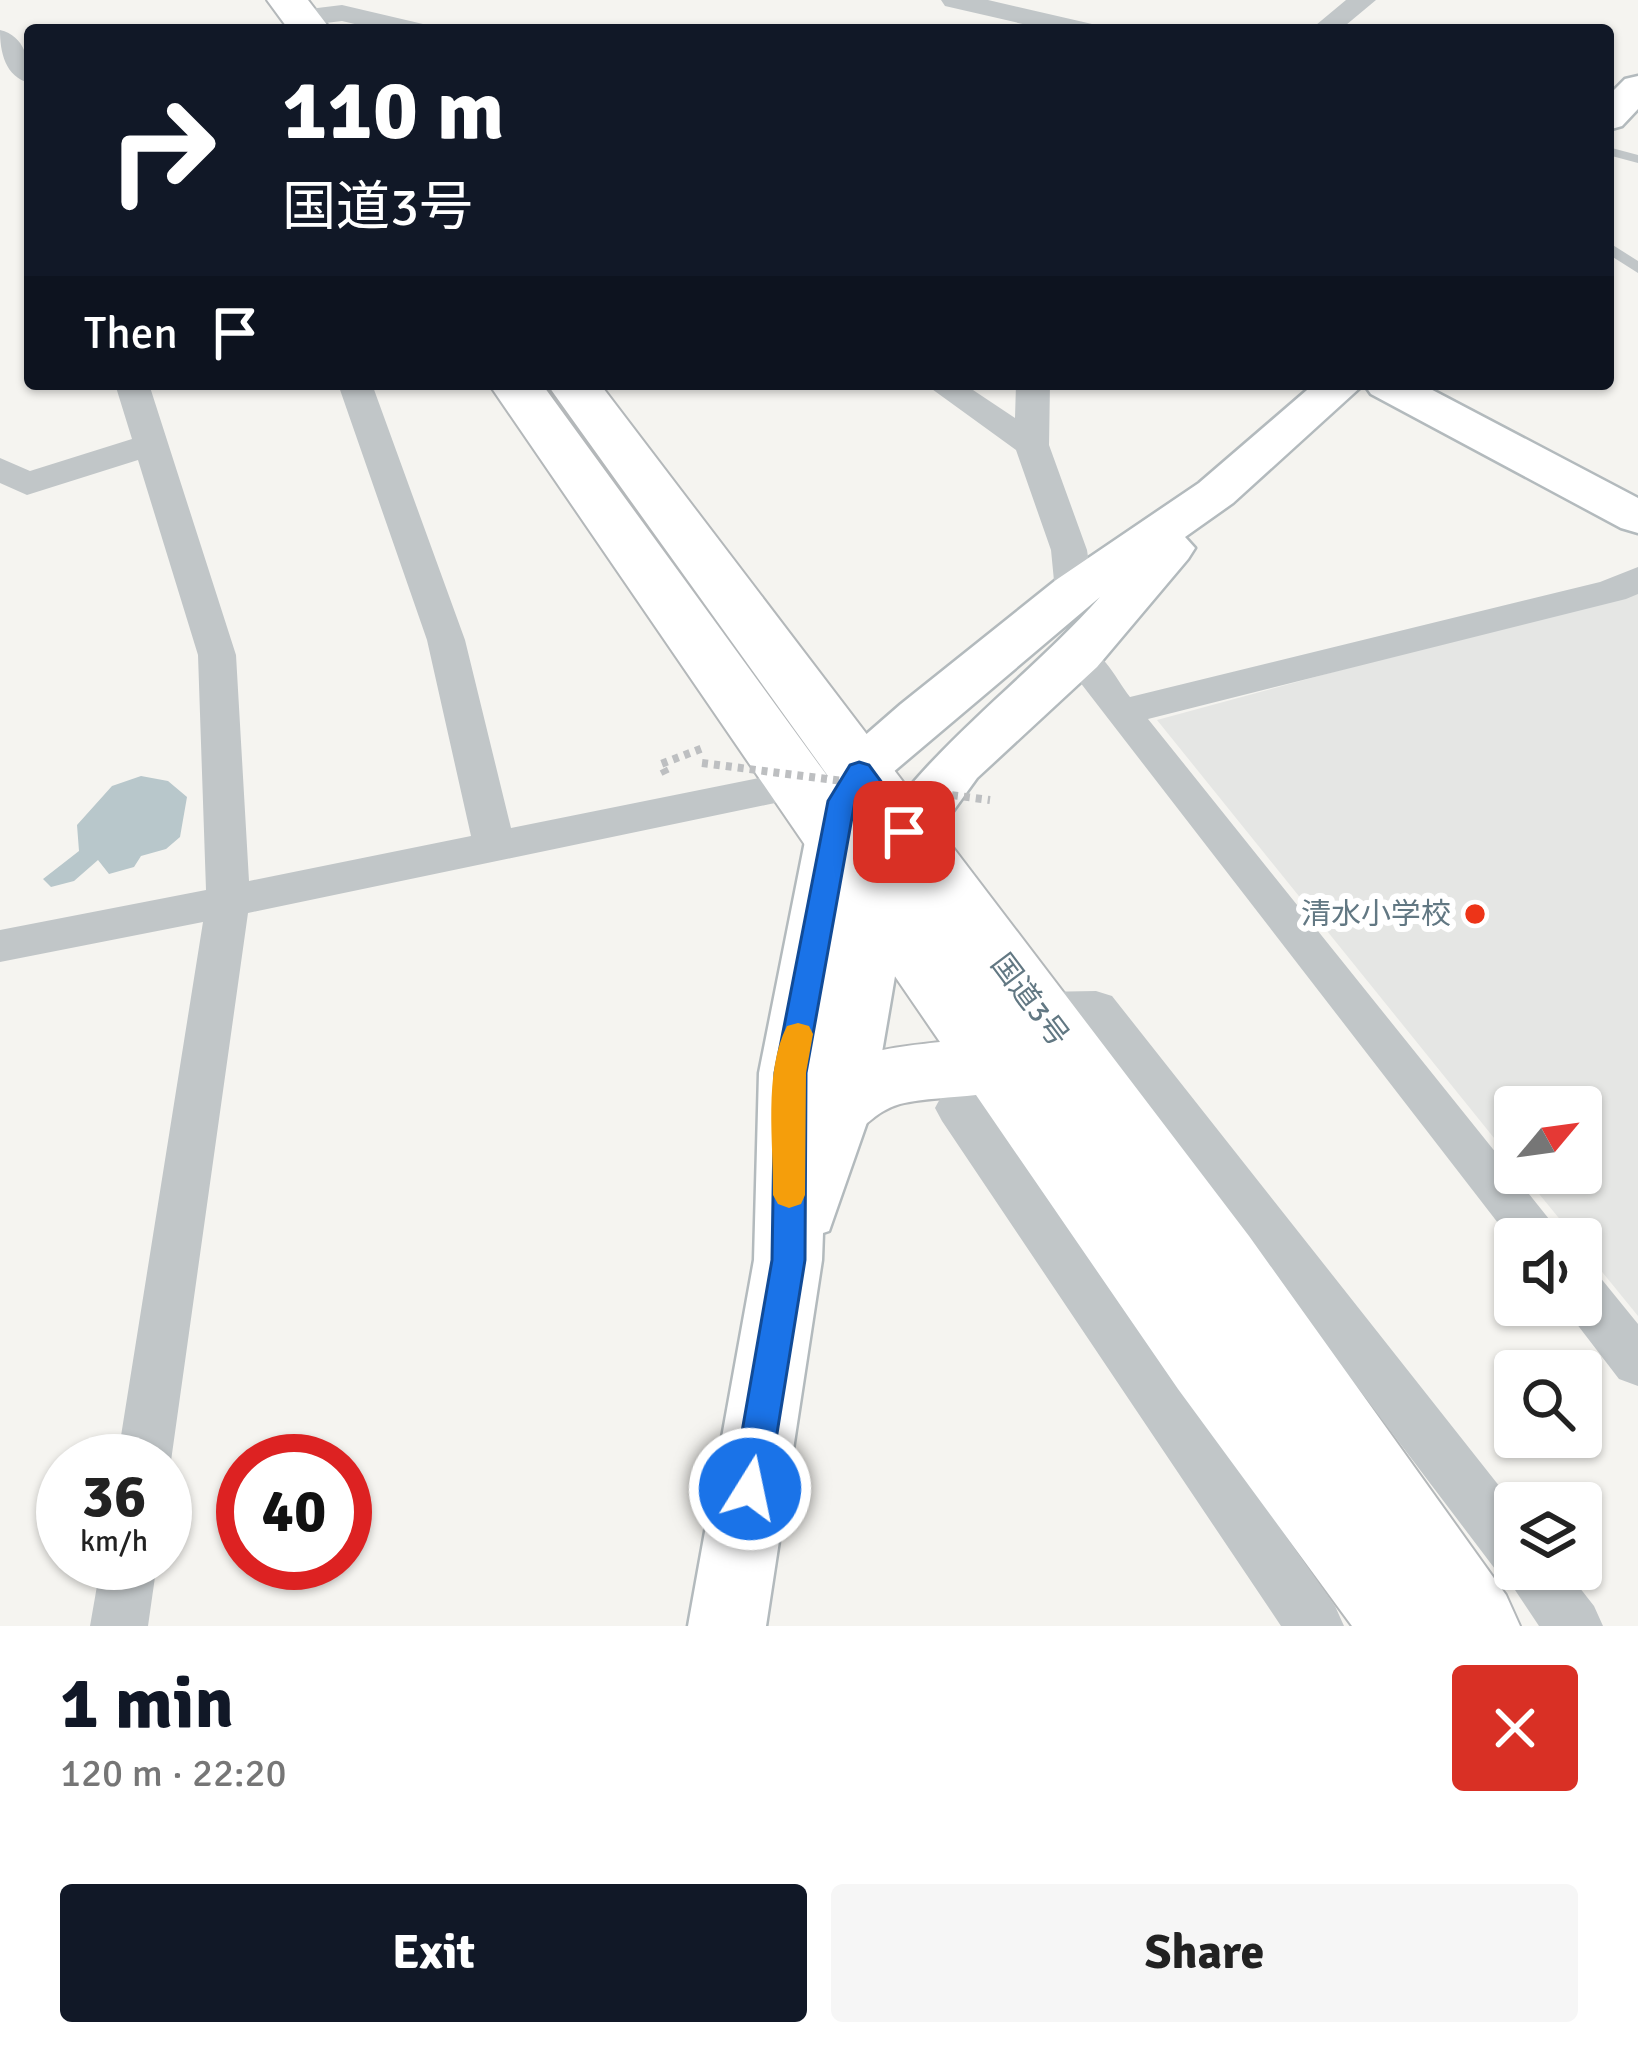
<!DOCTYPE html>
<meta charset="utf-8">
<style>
:root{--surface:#fff;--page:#f6f6f6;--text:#222;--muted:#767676;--accent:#111827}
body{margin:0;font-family:Signika,"Noto Sans JP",sans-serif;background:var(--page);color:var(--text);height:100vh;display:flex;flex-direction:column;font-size:45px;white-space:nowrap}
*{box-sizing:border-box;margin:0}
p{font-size:39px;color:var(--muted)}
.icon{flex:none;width:66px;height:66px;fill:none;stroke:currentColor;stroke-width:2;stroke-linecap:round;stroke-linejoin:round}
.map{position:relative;height:1626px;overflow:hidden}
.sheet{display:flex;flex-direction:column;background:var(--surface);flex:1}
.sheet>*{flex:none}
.top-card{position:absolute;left:24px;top:24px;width:1590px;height:366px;border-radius:12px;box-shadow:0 3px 9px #0004;background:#111827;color:#fff;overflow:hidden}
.needle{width:78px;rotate:61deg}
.controls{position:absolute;left:1494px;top:1086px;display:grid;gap:24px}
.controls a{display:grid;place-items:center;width:108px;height:108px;border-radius:12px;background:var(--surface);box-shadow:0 3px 9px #0004;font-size:60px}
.speed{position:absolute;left:36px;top:1434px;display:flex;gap:24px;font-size:60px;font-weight:700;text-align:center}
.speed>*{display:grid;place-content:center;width:156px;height:156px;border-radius:50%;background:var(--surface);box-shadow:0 3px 9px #0004;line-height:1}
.speed small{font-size:30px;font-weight:400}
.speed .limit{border:18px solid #d22;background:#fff;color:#111}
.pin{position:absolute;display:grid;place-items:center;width:102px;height:102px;color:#fff;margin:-51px;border-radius:24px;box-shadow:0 6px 18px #0006}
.me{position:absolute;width:132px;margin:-66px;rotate:10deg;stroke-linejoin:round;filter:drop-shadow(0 0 9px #0008)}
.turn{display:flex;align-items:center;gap:42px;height:252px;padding:0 60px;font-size:54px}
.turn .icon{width:156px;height:156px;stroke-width:2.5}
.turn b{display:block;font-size:84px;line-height:102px}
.then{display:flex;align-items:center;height:114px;padding:0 60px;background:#0003;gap:24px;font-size:45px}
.round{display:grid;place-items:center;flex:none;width:126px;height:126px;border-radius:12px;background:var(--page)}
.summary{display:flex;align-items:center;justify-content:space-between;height:204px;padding:0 60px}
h1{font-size:72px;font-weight:800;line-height:90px;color:var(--accent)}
.button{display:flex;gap:24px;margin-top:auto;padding:24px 60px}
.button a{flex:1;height:138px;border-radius:12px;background:var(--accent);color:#fff;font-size:48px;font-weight:800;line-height:138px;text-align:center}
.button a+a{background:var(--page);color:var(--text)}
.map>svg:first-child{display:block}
</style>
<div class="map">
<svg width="1638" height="1626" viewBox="0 0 1638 1626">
<rect width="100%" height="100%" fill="#f5f4f0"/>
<!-- built -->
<path fill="#e5e6e4" d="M1638 589V1316L1581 1246V1239H1576L1522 1173H1581V1107H1515V1164L1157 720Z"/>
<!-- water -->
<path fill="#b8c7cb" d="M141 776 168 781 187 797 180 837 166 849 141 856 134 867 109 874 98 860 74 881 51 887 43 879 79 851 77 825 112 786Z"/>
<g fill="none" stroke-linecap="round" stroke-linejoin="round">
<!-- secondary casing -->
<g stroke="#b3babd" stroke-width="5">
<path id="secondary" d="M1638 76V109L1622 126 1608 130V96L1625 79Z
M1314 384H1364L1233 503 1185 537 1195 548 1188 559 1097 667 977 778 914 865 873 1105 829 1231 823 1233 822 1260 766 1626H688L754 1260 759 1073 813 801 839 758 901 704 1056 580 1199 483ZM1100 597C1022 685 921 751 860 856L869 801 879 784Z
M1364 384H1421L1638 498V533L1621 528 1371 394Z"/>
</g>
<!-- highway casing -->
<g stroke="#b4b8ba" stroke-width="4">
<path id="highway" d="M267 0H308L331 30H289Z
M489 384H542L871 836 547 384H600L1249 1236 1506 1595 1520 1626H1352L1178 1389 976 1095C952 1098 924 1098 900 1104 860 1116 869 1144 814 1126L803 1105C831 1052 886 1048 940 1042Z"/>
</g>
<!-- path -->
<path stroke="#bdbfc1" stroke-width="8" stroke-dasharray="6 6" stroke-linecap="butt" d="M666 774 661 764 703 748"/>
<!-- lane -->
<path fill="#c1c6c8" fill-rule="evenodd" d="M1608 147 1638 155V163L1608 155Z
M1608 242 1638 261V273L1608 254Z"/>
<!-- street -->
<path fill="#c1c6c8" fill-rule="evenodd" d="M941 0H988L1092 24 1096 30H1049L945 6Z
M1346 0H1376L1340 30H1310Z
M342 5 423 24 427 30H380L342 21 301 26 288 18 301 10Z
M0 30C25 36 30 61 30 83 5 77 0 52 0 30Z
M115 384H149L236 655 249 881 471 836 427 640 338 384H372L465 640 511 828 823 765 838 769 844 779 838 789 823 793 248 913 171 1461 165 1475V1461H117L203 922 0 962V930L206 890 198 655 138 460 27 495 0 483V458L30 471 132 439Z
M925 384H964L1015 418 1016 384H1050L1049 445 1087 550 1093 591 1087 599H1061L1055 591 1051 550 1016 450Z
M1638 567V594L1626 599 1148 719 1565 1239H1515V1245L1059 655 1064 646C1098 637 1112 674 1130 697L1600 582Z
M1096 991 1112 996 1515 1506V1569H1565L1594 1606 1603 1626H1539L1503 1572 1495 1569 1084 1026H1038L1022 1021 1015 1009 1022 997 1038 992Z
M995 1046 1012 1051 1018 1064 986 1109 1335 1606 1344 1626H1281L942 1121 935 1108C948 1084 969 1054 995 1046Z
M1581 1269 1599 1276 1638 1324V1386L1619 1379 1563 1306 1581 1305Z
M101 1563H157L148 1626H90Z"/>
<!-- secondary -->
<use href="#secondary" fill="#fff" fill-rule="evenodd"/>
<!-- highway -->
<use href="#highway" fill="#fff" fill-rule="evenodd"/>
<!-- path-bridge -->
<path stroke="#bdbfc1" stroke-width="8" stroke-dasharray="6 6" stroke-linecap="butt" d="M702 763 990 800"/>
</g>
<!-- route -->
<path fill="#1a73e8" stroke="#114b97" stroke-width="3" d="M859 762 869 765 918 832 904 842 895 839 860 792 855 801 806 1073 805 1260 768 1489 762 1501 750 1505 737 1501 732 1489 772 1260 775 1073 828 801 850 765Z"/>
<!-- slow -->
<path fill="#f59e0b" d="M798 1023 809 1026 813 1034 806 1073 805 1195 801 1204 789 1208 778 1204 773 1195C774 1143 763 1073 787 1026Z"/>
<!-- markers -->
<circle fill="#ed3418" stroke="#fff" stroke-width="4.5" cx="1475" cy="914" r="12"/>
<g text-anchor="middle" stroke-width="12" stroke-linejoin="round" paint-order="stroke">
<!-- poi labels -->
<g font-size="30" fill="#627883" stroke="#fff" text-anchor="end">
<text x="1451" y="924">清水小学校</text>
</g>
<!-- street labels -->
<g font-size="30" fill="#627883" stroke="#fff">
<text transform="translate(1030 1000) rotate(53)" y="10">国道3号</text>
</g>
</g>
</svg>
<div class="controls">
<a><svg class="needle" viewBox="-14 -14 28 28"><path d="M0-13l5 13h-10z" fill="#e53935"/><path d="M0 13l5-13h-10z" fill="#767676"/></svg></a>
<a><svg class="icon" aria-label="sound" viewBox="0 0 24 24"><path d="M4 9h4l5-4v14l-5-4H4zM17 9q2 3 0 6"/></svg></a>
<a><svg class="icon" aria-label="search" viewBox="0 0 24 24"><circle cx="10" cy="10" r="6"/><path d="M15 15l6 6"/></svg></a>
<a><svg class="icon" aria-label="layers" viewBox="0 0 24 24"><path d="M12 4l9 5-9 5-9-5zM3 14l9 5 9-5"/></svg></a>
</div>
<div class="speed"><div>36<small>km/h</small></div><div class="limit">40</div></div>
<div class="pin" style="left:904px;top:832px;background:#d93025"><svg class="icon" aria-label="arrive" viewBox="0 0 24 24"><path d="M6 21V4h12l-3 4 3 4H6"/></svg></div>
<svg class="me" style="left:750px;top:1489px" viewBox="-20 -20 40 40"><circle r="17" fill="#1a73e8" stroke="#fff" stroke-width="3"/><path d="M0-11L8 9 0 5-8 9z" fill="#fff"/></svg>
<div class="top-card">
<div class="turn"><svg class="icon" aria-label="right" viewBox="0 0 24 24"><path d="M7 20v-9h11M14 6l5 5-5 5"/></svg><div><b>110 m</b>国道3号</div></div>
<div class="then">Then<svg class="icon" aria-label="arrive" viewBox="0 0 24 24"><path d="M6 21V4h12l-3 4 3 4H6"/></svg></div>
</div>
</div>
<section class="sheet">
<div class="summary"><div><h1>1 min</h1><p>120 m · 22:20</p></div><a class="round" style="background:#d93025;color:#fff"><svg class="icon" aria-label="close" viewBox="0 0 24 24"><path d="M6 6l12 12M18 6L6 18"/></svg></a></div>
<div class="button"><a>Exit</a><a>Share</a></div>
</section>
